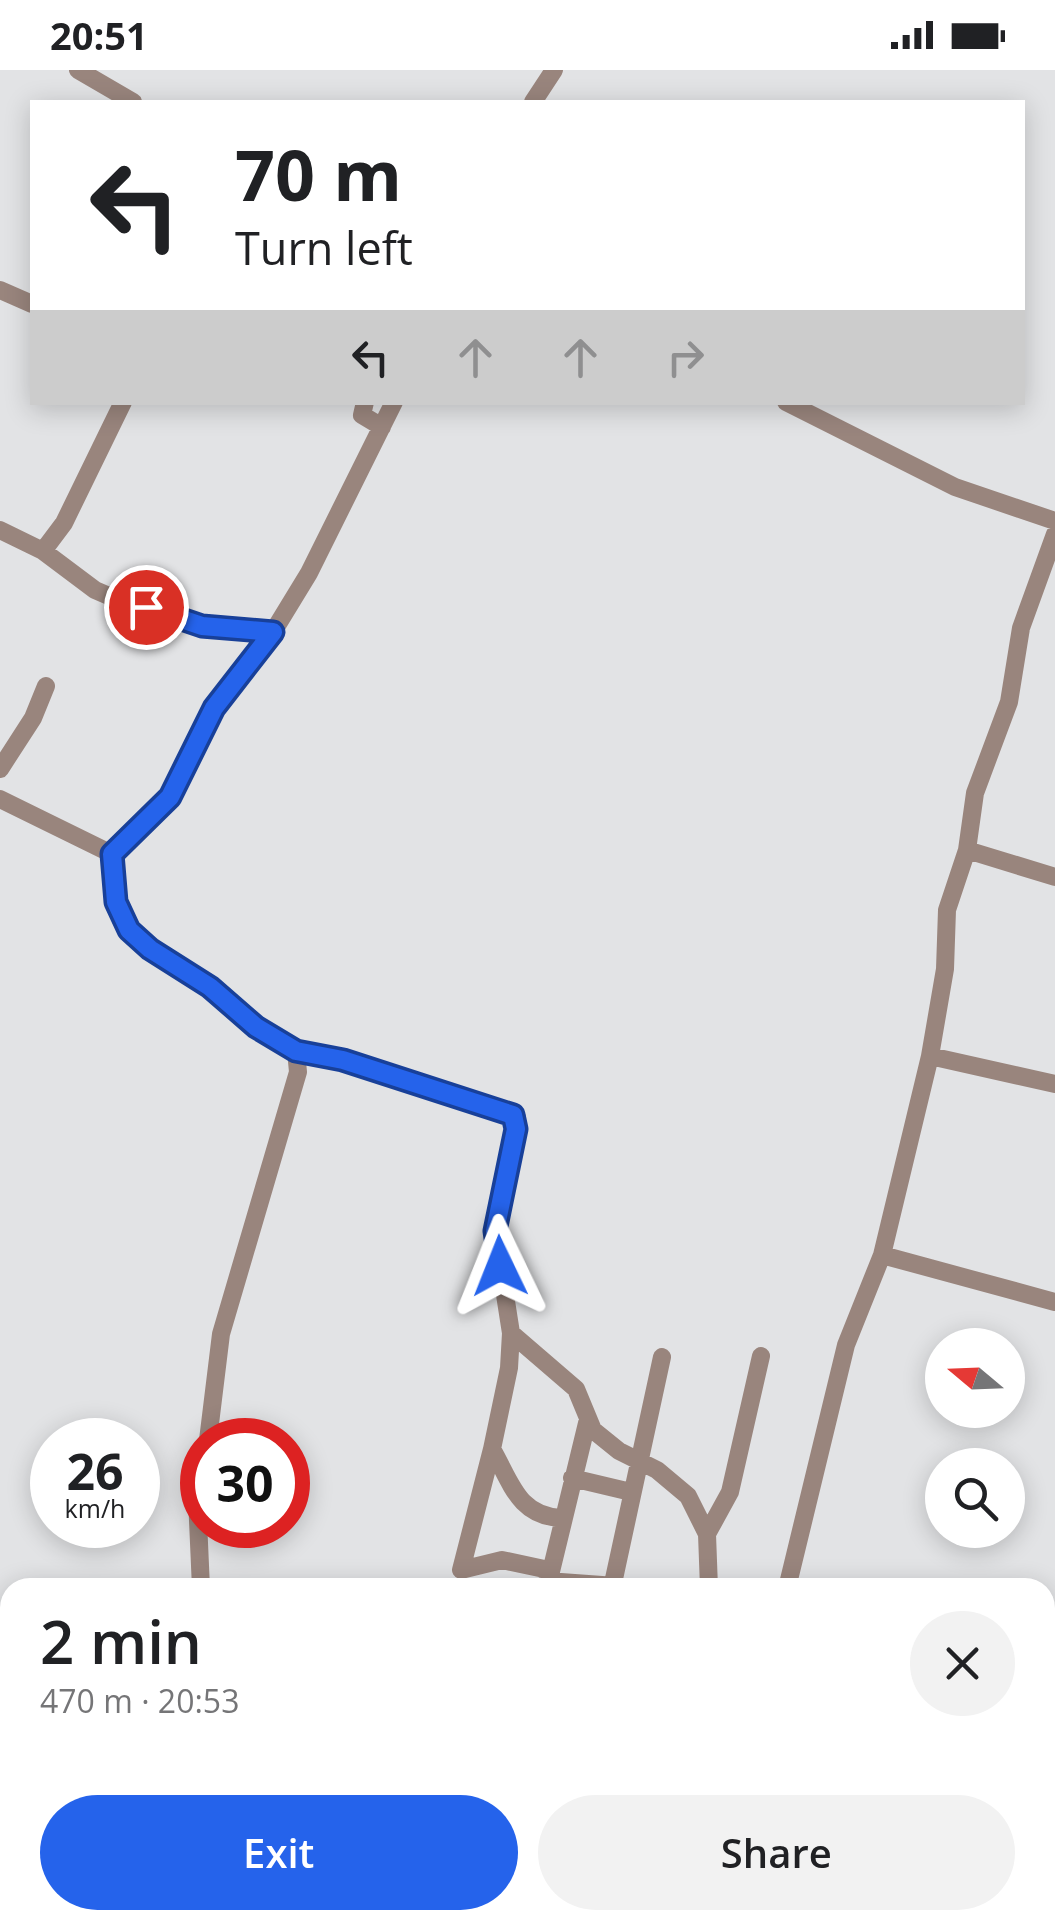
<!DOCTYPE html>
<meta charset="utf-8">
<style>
:root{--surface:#fff;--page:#f2f2f2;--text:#202124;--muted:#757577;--accent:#2563eb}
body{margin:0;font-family:"Open Sans",sans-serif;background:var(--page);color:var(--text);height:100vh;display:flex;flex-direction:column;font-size:38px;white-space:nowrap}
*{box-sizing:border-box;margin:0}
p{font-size:32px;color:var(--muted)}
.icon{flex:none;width:55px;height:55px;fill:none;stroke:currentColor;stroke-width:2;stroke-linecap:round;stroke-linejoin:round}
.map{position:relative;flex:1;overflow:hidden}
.panel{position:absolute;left:0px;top:1508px;width:1055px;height:352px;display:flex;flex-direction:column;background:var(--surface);border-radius:30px 30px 0 0;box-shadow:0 5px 25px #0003}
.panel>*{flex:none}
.banner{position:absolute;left:30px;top:30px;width:995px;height:305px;border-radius:0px;box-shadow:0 5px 25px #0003;background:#fff;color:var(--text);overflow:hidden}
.needle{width:65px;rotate:289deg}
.fabs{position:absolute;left:925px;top:1258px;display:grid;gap:20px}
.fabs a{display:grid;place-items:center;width:100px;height:100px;border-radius:50%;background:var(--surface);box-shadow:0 5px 25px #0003;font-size:50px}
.speed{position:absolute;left:30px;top:1348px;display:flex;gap:20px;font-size:50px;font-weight:700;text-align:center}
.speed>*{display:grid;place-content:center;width:130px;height:130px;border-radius:50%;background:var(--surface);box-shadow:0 5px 25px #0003;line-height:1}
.speed small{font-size:25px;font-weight:400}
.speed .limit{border:15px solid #d22;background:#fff;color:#111}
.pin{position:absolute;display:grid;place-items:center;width:85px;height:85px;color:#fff;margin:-42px;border:5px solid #fff;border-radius:50%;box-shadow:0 2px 10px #0007}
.me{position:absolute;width:110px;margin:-55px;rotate:358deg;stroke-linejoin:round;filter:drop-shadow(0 0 8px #0008)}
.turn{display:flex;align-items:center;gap:35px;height:210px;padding:0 40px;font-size:45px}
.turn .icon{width:130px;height:130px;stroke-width:2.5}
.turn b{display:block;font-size:70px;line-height:85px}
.lanes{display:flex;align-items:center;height:95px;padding:0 40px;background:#0003;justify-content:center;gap:50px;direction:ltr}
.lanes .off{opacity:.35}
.round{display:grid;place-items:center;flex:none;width:105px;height:105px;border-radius:52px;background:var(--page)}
.head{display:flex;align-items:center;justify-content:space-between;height:170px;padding:0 40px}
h1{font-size:60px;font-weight:600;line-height:75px}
.cta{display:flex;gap:20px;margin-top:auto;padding:20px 40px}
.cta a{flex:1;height:115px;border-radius:60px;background:var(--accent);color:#fff;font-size:40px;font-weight:600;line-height:115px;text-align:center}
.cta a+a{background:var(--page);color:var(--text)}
.status{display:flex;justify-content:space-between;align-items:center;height:70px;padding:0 50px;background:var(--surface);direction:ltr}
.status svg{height:28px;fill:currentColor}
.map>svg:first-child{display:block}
</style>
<div class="status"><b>20:51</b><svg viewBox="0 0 49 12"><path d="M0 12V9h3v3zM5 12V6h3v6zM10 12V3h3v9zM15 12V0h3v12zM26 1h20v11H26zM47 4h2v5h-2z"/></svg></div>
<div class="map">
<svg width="1055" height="1859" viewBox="0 0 1055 1859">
<rect width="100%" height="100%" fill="#e2e3e5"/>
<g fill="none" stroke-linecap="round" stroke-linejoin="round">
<!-- street -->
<path stroke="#99857d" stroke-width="18" d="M78 0 133 32
M533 32 554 0
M0 220 32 234
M365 332 362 345 382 357
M786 332 955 417 1055 451
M0 460 43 481 95 520 125 533 202 556 273 562
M43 481 64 453 123 332
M0 699 33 648 46 616
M0 729 112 784 169 727 214 637 273 562 309 503 394 332
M967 780 1055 807
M112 784C119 872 139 871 207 915 237 935 264 974 299 981 349 992 397 1007 446 1022 469 1029 497 1034 517 1048L495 1161 511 1263 509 1298 492 1379C511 1412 518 1446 561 1448
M930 986 1055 1014
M882 1185 1055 1232
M511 1263 576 1319 593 1360 619 1381 657 1400 688 1426 707 1464 709 1518
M208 1370 221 1264 298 1002 296 981
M492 1379 461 1500 502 1490 549 1500
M572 1408 631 1422
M707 1464 730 1422 761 1286
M547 1511 643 1518
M201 1518 197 1428 202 1398
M547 1518 587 1353
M612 1518 662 1287
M787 1518 846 1275 882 1185 930 986 945 899 947 840 967 780 975 723 1009 632 1021 558 1055 464
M0 1652 10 1654
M1045 1675 1055 1678
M838 1850 877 1859
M723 1859 724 1850"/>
</g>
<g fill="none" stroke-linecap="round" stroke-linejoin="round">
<!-- route casing -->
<g stroke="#184099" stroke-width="25">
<path id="route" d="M146 537 202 556 273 562 214 638 170 727 112 784 116 832 129 860 150 879 210 917 256 957 296 981 343 990 513 1045 516 1059 495 1161 500 1196"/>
</g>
<!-- route -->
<use href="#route" stroke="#2563eb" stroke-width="18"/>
</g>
</svg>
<div class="fabs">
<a><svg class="needle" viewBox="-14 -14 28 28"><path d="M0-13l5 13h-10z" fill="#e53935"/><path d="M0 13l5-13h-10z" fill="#757577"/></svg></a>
<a><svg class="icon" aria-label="search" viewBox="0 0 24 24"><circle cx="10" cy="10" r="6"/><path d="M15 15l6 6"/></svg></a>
</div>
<div class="speed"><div>26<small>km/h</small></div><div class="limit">30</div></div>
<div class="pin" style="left:146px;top:537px;background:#d93025"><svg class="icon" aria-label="arrive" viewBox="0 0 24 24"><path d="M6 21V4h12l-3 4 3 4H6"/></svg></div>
<svg class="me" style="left:500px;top:1196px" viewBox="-20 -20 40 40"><path d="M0-17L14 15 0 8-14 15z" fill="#2563eb" stroke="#fff" stroke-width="4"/></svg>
<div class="banner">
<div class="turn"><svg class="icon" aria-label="left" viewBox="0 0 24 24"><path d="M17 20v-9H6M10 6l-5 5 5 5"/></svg><div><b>70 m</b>Turn left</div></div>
<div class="lanes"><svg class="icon" aria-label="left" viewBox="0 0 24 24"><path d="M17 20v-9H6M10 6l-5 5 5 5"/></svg><svg class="icon off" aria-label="ahead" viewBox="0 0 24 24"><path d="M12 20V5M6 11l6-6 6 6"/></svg><svg class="icon off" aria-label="ahead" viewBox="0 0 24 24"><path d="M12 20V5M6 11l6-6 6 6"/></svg><svg class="icon off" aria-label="right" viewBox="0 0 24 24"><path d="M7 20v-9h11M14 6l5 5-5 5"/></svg></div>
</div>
<section class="panel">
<div class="head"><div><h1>2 min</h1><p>470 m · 20:53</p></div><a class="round"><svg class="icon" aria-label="close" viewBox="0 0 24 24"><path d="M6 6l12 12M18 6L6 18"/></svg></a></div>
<div class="cta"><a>Exit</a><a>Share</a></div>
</section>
</div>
